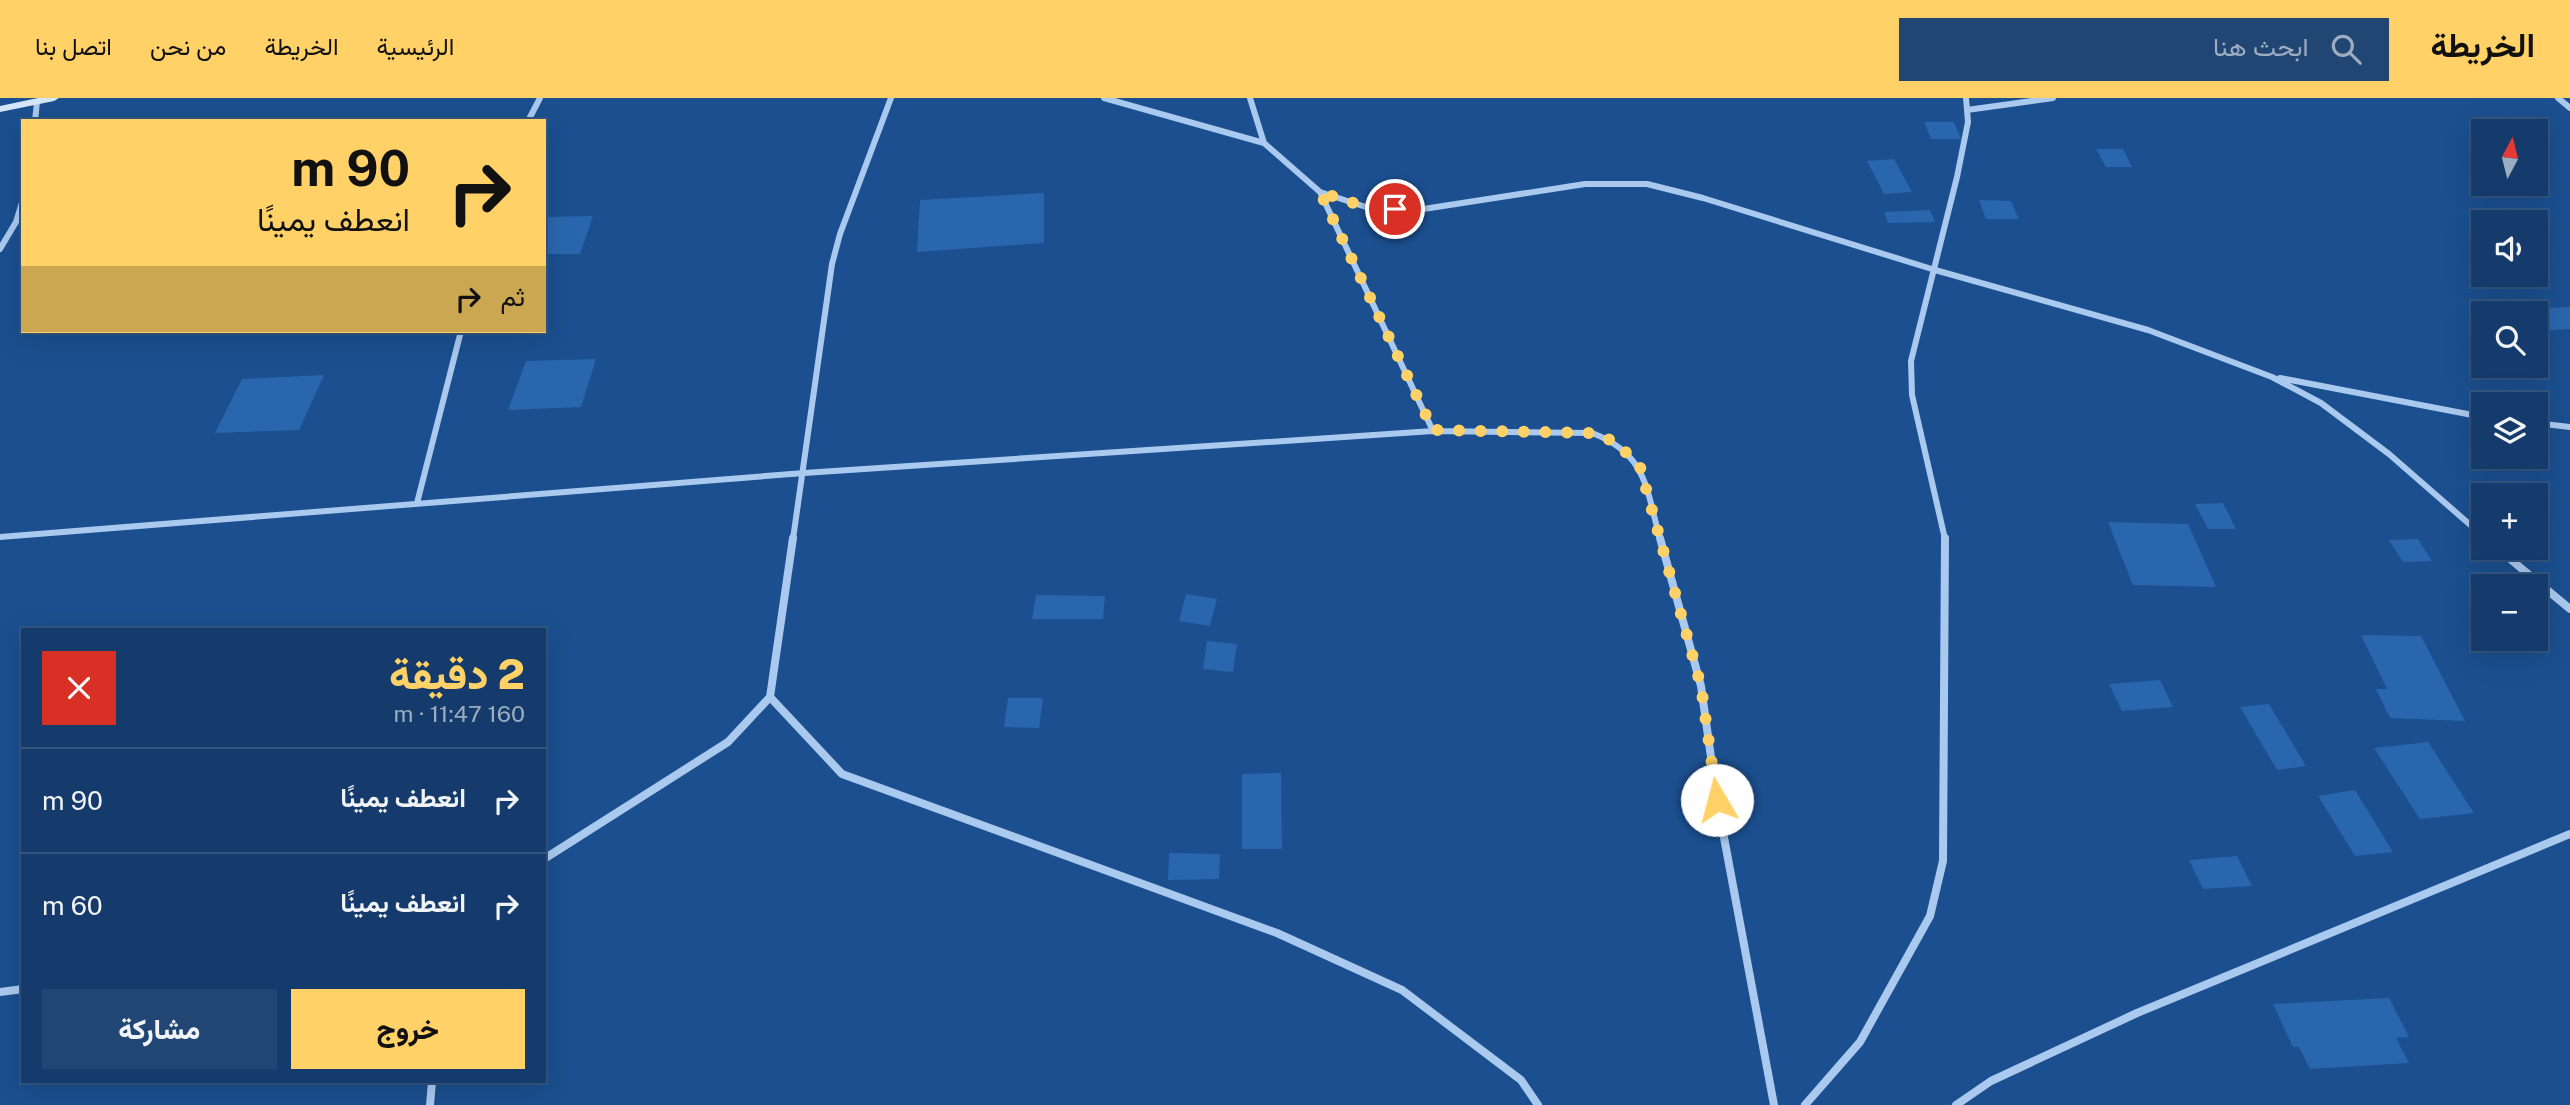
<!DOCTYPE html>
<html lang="ar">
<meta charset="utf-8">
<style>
:root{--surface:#143b6b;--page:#214673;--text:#f1f3f6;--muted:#9dadc1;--line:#33557e;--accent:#ffd166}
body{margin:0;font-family:"Public Sans",Vazirmatn,sans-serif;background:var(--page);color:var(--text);direction:rtl;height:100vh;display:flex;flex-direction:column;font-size:26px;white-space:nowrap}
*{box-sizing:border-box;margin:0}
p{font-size:23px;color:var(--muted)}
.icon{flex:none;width:38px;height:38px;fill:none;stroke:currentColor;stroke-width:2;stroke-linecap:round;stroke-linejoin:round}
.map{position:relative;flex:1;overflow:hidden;direction:ltr}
.drawer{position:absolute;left:21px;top:530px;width:525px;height:455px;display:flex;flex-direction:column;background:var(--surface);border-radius:0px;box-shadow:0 7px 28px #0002,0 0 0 2px var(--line);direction:rtl}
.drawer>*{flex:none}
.hud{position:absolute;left:21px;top:21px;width:525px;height:214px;border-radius:0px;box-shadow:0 7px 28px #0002,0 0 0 2px var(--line);direction:rtl;background:#ffd166;color:#111;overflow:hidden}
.needle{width:46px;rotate:7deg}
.fabs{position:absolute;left:2471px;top:21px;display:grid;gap:14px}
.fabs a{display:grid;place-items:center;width:77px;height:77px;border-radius:0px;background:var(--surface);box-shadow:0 7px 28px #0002,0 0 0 2px var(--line);font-size:35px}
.pin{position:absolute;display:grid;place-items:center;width:60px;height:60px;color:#fff;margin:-30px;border:4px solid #fff;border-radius:50%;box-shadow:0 2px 7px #0007}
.me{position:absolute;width:77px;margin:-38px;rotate:352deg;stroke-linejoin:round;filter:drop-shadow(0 0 5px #0008)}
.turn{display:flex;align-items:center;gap:24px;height:147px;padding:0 21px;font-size:32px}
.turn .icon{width:91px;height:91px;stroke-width:2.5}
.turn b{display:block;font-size:49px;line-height:60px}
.then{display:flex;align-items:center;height:66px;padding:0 21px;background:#0003;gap:14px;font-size:26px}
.round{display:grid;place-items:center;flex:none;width:74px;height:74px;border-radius:0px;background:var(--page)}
.headline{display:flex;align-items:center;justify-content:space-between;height:119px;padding:0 21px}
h1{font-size:42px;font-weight:800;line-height:52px;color:var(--accent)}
.cta{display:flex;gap:14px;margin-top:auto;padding:14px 21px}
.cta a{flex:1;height:80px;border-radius:0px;background:var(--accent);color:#111;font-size:28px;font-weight:800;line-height:80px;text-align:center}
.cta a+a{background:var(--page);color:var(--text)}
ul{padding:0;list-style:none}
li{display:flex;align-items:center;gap:21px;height:105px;padding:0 21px;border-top:2px solid var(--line)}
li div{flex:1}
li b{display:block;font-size:26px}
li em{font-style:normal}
header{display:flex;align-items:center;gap:42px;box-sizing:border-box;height:98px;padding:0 35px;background:var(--accent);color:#111}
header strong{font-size:33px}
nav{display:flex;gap:38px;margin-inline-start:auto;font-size:24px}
.search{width:490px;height:63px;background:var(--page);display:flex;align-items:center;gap:18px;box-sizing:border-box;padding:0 24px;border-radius:0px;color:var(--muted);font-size:26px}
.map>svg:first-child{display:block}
</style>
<header>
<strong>الخريطة</strong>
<div class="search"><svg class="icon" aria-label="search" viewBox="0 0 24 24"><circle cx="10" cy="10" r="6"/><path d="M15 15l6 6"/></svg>ابحث هنا</div>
<nav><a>الرئيسية</a><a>الخريطة</a><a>من نحن</a><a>اتصل بنا</a></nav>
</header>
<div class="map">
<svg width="2570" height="1007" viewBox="0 0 2570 1007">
<rect width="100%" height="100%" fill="#1b4f8f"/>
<!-- building -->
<path fill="#2a66ad" d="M1924 24H1954L1961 41H1931Z
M2096 51H2123L2132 69H2106Z
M1894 61 1912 94 1884 96 1867 63Z
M1044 95V145L917 154 920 102Z
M1979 102 2011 103 2019 121H1986Z
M1930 112 1935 124 1888 125 1884 114Z
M593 118 580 156H544V119Z
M2570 209V231L2541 233 2536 226V215H2528L2524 211Z
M596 261 581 309 508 312 526 263Z
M324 277 299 332 215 335 242 281Z
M2223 405 2236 431H2208L2195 406Z
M2108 424 2188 426 2216 489 2133 487Z
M2418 441 2432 463 2403 464 2389 442Z
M1186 496 1217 501 1210 528 1179 523Z
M1036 497 1105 498 1103 521H1032Z
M2361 537 2421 538 2465 623 2390 620 2376 591H2387Z
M1207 543 1237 546 1233 574 1203 571Z
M2160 582 2173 609 2122 613 2109 586Z
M1008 600H1043L1039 630 1004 629Z
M2269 606 2306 668 2277 672 2240 609Z
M2428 644 2474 715 2420 721 2374 650Z
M1281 675 1282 751H1242V676Z
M2355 692 2393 754 2355 758 2318 698Z
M1169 755 1220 756 1219 781 1168 782Z
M2237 758 2252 788 2203 791 2189 762Z
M2389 900 2409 939 2396 940 2409 965 2310 971 2299 949H2293L2273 906Z"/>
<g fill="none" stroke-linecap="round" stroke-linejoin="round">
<!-- street-far1 -->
<path stroke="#a9c9ee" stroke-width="6" d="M1104 0 1264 45 1320 94 1372 111 1417 112 1585 86H1647L1703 100 1935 172 2148 232 2272 279 2321 305 2389 356 2483 438
M1250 0 1264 45
M2558 0 2570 10
M1967 12 2053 0
M35 23 37 4
M528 23 540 0
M1320 94 1433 333
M0 151 16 124 23 101
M2280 280 2483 319
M2536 325 2570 329
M417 405 461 233
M0 439 804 375 1433 333 1592 335C1647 356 1646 390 1660 441
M793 441 832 166 840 136 891 0
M1945 441 1912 297 1911 263 1957 79 1968 24 1966 0"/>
<!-- street -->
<path stroke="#a9c9ee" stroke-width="8" d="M1660 440 1701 588 1717 702 1774 1007
M2497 450 2570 511
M770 599 842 676 1277 835 1402 892 1521 982 1538 1007
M544 761 728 644 770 599 793 440
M0 894 23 891
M430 1007 432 984
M1805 1007 1860 944 1930 818 1943 763 1945 440
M1956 1007 1991 983 2137 915 2570 736"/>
<!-- secondary -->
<path fill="#d6e6fa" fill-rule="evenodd" d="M38 0H59L54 3 0 14V8Z"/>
</g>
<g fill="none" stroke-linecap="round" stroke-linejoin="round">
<!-- route -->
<path stroke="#ffd166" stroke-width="12" stroke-dasharray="0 21.6" d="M1395 111H1372L1320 94 1433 332 1592 335 1616 344 1640 369 1701 588 1717 702"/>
</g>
</svg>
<div class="fabs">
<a><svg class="needle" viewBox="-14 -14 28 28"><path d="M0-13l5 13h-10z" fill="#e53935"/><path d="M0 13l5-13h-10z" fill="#9dadc1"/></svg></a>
<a><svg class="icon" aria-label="sound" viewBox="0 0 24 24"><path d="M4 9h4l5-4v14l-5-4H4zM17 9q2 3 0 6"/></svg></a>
<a><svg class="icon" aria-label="search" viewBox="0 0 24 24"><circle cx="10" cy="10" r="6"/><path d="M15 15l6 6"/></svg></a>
<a><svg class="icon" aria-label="layers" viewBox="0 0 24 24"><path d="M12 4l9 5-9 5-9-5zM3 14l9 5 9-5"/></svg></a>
<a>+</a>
<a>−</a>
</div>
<div class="pin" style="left:1395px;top:111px;background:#d93025"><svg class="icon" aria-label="arrive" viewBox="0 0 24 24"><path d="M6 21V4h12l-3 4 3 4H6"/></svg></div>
<svg class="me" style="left:1717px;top:702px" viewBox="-20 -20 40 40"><circle r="19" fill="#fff"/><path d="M0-13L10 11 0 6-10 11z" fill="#ffd166"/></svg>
<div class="hud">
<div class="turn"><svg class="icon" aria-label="right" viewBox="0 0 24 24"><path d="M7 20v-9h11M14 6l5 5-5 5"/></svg><div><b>90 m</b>انعطف يمينًا</div></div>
<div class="then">ثم<svg class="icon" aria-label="right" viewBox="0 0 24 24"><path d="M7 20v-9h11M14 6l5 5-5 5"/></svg></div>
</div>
<section class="drawer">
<div class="headline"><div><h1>2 دقيقة</h1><p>160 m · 11:47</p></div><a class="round" style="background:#d93025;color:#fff"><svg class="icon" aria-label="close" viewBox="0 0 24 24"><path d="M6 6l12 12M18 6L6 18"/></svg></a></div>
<ul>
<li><svg class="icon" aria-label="right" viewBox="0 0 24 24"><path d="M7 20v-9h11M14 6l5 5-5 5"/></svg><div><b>انعطف يمينًا</b></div><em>90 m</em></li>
<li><svg class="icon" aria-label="right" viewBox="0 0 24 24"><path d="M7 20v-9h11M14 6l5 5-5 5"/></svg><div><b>انعطف يمينًا</b></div><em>60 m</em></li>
</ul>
<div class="cta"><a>خروج</a><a>مشاركة</a></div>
</section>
</div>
